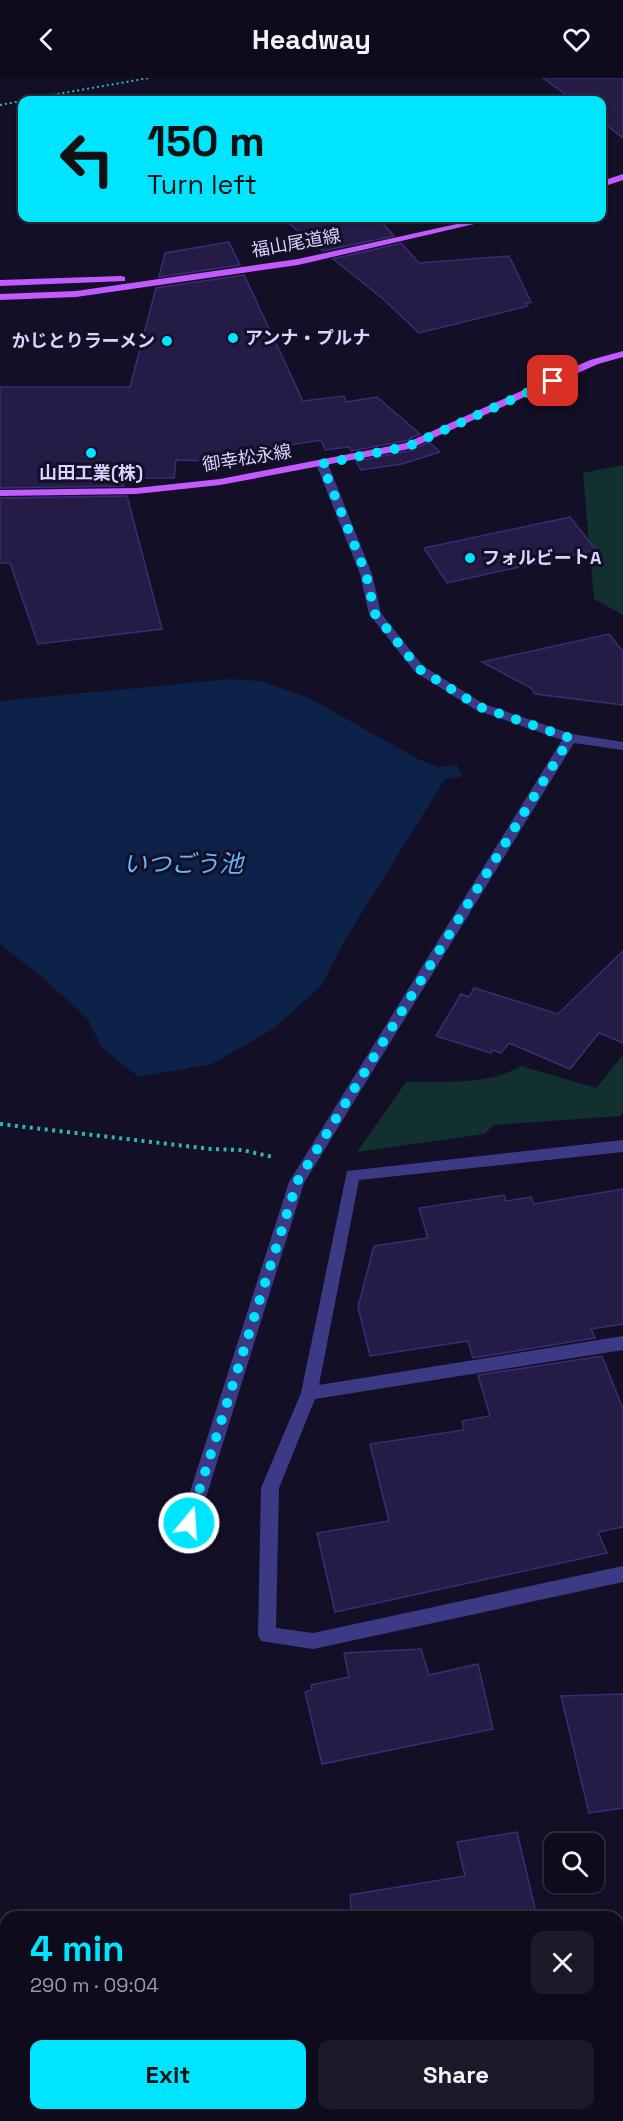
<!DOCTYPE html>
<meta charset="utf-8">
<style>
:root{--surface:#0e0b1c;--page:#1c1929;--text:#f1f3f6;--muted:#9b9ba3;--line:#2e2b3b;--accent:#00e5ff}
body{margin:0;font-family:"Space Grotesk","Noto Sans JP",sans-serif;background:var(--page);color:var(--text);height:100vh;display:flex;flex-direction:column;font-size:22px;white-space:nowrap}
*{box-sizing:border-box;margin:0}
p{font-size:20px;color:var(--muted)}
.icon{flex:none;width:33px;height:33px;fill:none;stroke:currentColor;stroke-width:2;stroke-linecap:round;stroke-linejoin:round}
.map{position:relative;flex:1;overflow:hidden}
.details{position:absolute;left:0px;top:1833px;width:624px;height:210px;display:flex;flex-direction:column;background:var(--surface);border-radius:18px 18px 0 0;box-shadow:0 2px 4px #0004,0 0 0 2px var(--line)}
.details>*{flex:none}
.top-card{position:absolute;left:18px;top:18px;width:588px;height:126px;border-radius:12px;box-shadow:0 2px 4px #0004,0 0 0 2px var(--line);background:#00e5ff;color:#111;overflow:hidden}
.controls{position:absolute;left:544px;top:1755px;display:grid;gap:12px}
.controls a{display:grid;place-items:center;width:60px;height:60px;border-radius:12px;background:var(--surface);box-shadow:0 2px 4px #0004,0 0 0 2px var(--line);font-size:30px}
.pin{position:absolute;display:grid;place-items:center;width:51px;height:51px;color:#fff;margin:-26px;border-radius:12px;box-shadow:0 3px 9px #0006}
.me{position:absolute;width:66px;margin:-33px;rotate:18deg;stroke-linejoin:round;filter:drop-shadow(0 0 4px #0008)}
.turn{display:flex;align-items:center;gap:21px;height:126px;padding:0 30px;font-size:27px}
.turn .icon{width:78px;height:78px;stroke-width:2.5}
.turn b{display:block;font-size:42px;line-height:51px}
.round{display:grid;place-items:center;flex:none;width:63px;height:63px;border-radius:12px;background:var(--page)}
.overview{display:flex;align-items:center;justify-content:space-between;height:102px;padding:0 30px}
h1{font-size:36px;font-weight:600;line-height:45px;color:var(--accent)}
.primary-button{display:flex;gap:12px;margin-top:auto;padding:12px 30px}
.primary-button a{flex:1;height:69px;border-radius:12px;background:var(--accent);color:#111;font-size:24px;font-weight:600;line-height:69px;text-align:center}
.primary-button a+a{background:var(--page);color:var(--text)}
header{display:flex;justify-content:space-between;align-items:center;height:78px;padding:0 30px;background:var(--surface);font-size:27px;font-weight:600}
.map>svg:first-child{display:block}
</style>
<header><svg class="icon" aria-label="back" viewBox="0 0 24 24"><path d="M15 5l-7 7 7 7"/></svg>Headway<svg class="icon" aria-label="heart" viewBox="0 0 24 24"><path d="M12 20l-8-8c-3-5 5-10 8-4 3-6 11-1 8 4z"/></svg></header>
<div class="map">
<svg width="623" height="2043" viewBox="0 0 623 2043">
<rect width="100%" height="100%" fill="#130f26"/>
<!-- green -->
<path fill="#12302f" d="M623 387V537L594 521 583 395Z
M623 977V1034L620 1038 493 1047 485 1056 357 1074 406 1004C445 1003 487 1008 521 988L596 1010Z"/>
<!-- water -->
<path fill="#0c2248" d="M231 601 260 603 309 620 418 681 438 689 457 687 462 699 445 701 345 862 322 907 273 951 212 986 139 999 103 971 87 940 42 899 0 866V623Z"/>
<!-- building -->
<path fill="#241b47" stroke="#3b2d73" stroke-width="1.5" d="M543 0H623V60L602 44V22H573Z
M282 140H378L394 158 323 173Z
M229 164 240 187 159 199 165 175Z
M401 165 419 185 509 178 531 224 525 226 528 228 419 255 382 220 333 181Z
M244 197 303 323 344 318 346 324 377 319 420 356 405 363 351 373 349 369 325 372 321 362 264 371 263 375H259L258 384 176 382 174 400H122L124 408 0 410V309H130L156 210Z
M429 364 440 374 402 386 361 392 356 383 409 373Z
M127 418 162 551 38 566 10 485H0V420Z
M570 439 596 472 447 505 424 470Z
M609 556 623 574V627L535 616 531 610 482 584Z
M623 873V965L599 955 570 991 509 965 501 975 492 972 491 975 436 958 461 916 469 919 474 910 558 936Z
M623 1111V1246L591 1251 595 1260 473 1280 468 1263 370 1278 358 1229 374 1168 428 1160 419 1130 504 1117 506 1123 531 1119 534 1126Z
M602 1278 623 1331V1449L598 1454 607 1475 335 1534 317 1455 389 1443 370 1366 464 1352 462 1343 490 1338 478 1297Z
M421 1571 429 1597 478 1586 493 1651 322 1686 305 1614 312 1612 311 1607 349 1599 344 1575Z
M623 1616V1730L589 1735 561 1618Z
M517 1754 537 1839H352L350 1817 465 1798 457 1764Z"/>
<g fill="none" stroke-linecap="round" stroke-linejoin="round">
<!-- path-far1 -->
<path stroke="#2fb8b0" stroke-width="2" stroke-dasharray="2 3" stroke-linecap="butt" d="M23 22 149 0
M0 27 22 23"/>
<!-- path -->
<path stroke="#2fb8b0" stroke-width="4" stroke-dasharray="3 4.5" stroke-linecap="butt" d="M0 1046 211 1071 242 1072 273 1079"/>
<!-- minor -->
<path fill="#3d3a85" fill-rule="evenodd" d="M322 383 328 386 372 496 381 535 423 588 484 626 572 656 623 664V672L574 665 304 1105 198 1445 195 1450 189 1452 183 1450 180 1445 289 1104 562 662 476 632 415 594 369 536 360 496 316 386Z
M623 1062V1074L359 1102 319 1307 623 1258V1272L315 1321 279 1410 276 1550 313 1555 623 1488V1504L313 1571 261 1563 258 1557 261 1410 301 1315 347 1093Z"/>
<!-- major -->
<path fill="#c25bff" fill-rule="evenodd" d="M623 96V102L602 109V103Z
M484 140H500L298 187 76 219 0 222V216L76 213 298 181Z
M121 198 125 199V203L0 208V202Z
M623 273V279L598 286 409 371 220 407 136 416 0 418V412L136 410 220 401 406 365 590 282Z"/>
</g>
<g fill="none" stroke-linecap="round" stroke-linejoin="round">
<!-- route -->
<path stroke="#00e5ff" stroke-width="10" stroke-dasharray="0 18" d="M189 1445 297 1104 570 660 480 629 419 591 375 536 366 496 322 386 409 368 553 303"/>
</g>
<!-- markers -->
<g fill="#00e5ff" stroke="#130f26" stroke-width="2">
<circle cx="233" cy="260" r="6"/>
<circle cx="167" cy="263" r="6"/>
<circle cx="91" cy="375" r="6"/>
<circle cx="470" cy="480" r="6"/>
</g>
<g text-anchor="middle" stroke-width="6" stroke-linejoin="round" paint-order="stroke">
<!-- far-street labels -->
<g font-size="18" fill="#d9d4ff" stroke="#130f26">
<text transform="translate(296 165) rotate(-10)" y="6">福山尾道線</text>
<text transform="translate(247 380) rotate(-9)" y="6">御幸松永線</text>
</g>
<!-- far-poi labels -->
<g font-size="18" font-weight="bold" fill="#d9d4ff" stroke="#130f26" text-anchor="start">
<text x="245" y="266">アンナ・プルナ</text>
<text x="155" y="269" text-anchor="end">かじとりラーメン</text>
<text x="91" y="401" text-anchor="middle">山田工業(株)</text>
<text x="482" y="486">フォルビートA</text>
</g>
<!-- water labels -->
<g font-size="24" font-style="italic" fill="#62b6ff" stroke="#130f26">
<text x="183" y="794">いつごう池</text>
</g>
</g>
</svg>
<div class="controls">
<a><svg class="icon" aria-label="search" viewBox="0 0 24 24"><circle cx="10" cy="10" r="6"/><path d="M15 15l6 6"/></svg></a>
</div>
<div class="pin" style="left:553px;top:303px;background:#d93025"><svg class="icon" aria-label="arrive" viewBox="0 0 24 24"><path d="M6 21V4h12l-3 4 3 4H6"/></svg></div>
<svg class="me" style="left:189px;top:1445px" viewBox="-20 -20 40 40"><circle r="17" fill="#00e5ff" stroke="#fff" stroke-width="3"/><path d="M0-11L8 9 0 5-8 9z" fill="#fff"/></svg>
<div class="top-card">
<div class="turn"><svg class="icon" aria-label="left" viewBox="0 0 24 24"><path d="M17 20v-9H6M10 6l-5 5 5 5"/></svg><div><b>150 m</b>Turn left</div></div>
</div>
<section class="details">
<div class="overview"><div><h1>4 min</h1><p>290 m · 09:04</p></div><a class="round"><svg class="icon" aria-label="close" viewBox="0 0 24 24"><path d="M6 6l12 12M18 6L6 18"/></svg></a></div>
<div class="primary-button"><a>Exit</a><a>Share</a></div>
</section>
</div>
